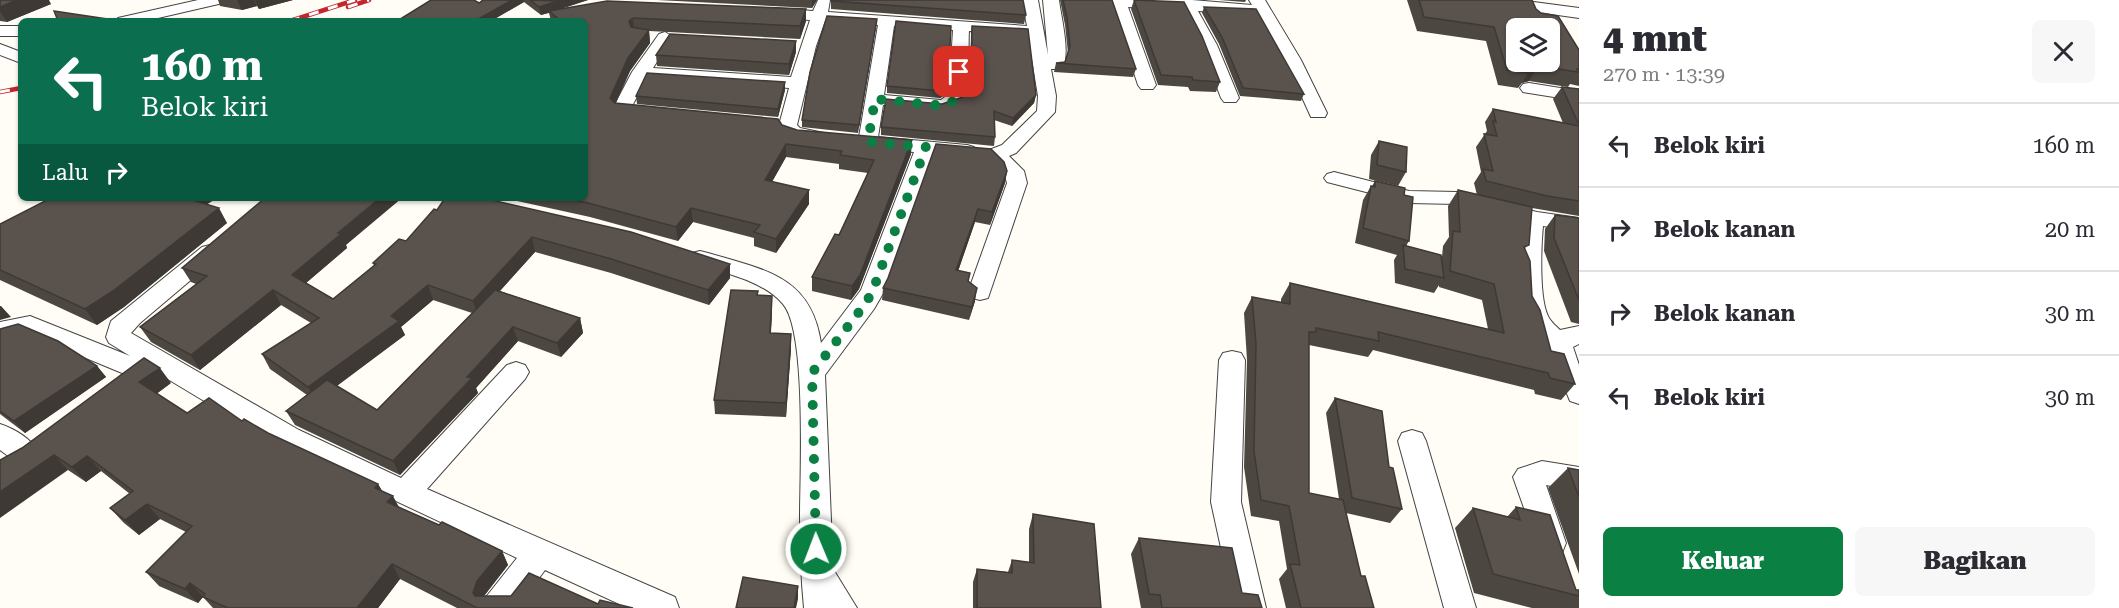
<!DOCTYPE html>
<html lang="id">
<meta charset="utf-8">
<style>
:root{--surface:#fff;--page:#f7f7f7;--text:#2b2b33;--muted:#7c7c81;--line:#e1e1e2;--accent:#0b8043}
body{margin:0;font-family:"Roboto Serif",serif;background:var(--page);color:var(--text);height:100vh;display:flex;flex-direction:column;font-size:22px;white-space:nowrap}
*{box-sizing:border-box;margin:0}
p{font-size:20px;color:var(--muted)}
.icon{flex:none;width:33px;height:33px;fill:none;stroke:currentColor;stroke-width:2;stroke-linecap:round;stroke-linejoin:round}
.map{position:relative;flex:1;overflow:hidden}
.drawer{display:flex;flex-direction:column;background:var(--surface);width:540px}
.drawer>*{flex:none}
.hud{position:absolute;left:18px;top:18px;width:570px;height:183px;border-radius:9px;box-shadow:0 2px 4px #0004;background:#0b6e4f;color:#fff;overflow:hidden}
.tools{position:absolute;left:1506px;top:18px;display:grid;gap:12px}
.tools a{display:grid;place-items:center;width:54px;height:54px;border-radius:9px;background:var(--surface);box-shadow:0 2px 4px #0004;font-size:30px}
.pin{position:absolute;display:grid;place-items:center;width:51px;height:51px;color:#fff;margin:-26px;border-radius:12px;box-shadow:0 3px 9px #0006}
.me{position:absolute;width:66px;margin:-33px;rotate:359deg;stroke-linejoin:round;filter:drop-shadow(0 0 4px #0008)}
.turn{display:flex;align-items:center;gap:21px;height:126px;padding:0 24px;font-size:27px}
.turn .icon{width:78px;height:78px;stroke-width:2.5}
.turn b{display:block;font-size:42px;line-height:51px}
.then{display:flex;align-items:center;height:57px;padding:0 24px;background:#0003;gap:12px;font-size:22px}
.round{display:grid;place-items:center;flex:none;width:63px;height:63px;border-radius:9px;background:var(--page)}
.headline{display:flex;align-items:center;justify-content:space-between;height:102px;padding:0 24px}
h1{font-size:36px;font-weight:800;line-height:45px}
.primary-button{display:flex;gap:12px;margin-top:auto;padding:12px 24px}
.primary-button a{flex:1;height:69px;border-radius:9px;background:var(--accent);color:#fff;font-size:24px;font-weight:800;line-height:69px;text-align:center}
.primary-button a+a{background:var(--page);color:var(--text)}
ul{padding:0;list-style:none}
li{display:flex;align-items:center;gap:18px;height:84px;padding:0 24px;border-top:2px solid var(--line)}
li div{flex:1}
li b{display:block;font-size:22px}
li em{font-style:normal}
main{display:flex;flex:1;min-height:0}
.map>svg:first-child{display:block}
</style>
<main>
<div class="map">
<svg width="1579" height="608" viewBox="0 0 1579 608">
<rect width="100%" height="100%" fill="#fffdf5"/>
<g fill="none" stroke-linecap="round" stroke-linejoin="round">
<!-- minor casing -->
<g stroke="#444" stroke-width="2">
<path id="minor" d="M198 0H226L223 3 145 21H116L118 18Z
M818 0H830L828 12 1027 26 1022 0H1038L1048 55 1043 0H1059C1061 17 1071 54 1062 69H1051L1056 96 1055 112 1016 153 1009 156 1024 171 1027 183 988 298 980 300 972 298 968 292 1007 183 1004 173 986 154 989 150 1002 145 1037 111 1038 96 1028 35 969 31C968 44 970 87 966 96 954 121 905 107 883 105L878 137 967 145 974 147 977 151 974 155 967 157 933 154 885 290 874 309 825 375 833 569 857 608H804C801 578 800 547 800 516 800 476 807 331 783 304 763 280 721 272 692 263L689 258 692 253 700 251 708 253C765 270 811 276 821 343L861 290 914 152 868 149 861 147 858 143 878 25 825 21 816 46 797 125 800 128 824 133 827 137 824 141C812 144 798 140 786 137L779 125 789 88 647 78 632 106 655 109 657 113 655 117C642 120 621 119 613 108L632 72 659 34 665 32 673 37 653 68 791 77 810 20 773 18 765 13 773 8 813 11ZM894 26 953 30 949 94 941 100 884 95Z
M1073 0H1192L1252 5 1249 0H1265L1301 60 1327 113 1325 117H1311L1285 60 1258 14 1198 11 1217 45 1239 98 1236 102H1224L1221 98 1201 45 1182 10 1128 7 1156 85 1153 89H1141L1138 85 1112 6 1081 5Z
M1478 0H1519L1579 8V18L1486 5Z
M0 26H21V36H0Z
M0 44 21 52V63L0 55Z
M1529 83 1579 91V101L1523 92 1520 88 1523 84Z
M1334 172 1409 191 1457 192 1537 212 1579 218V232L1543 226C1541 246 1539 298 1548 316 1550 321 1556 326 1560 330L1579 326V344L1573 347 1579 365V404L1570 401 1548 348 1532 331 1522 312 1519 264 1523 221 1457 204 1409 203 1327 182 1324 178 1327 174Z
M210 245 218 247 221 252 218 257 140 323 131 333 299 430 401 478 507 365 516 362 525 365 529 372 525 379 427 489 675 597 679 608H628L545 570 517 608H482L486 597 517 558 279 446 151 369 148 377 139 380 28 334 17 335 0 343V322L30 316 130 356 109 343 106 337 111 321 202 247Z
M1232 351 1241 353 1245 360 1241 502 1266 608H1234L1211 502 1219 360 1223 353Z
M0 424C15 429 32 439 39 453L35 461C20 466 12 459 0 450Z
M1412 430 1422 433 1426 441 1476 608H1444L1398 441 1402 433Z
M1542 461 1579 467V491L1546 485 1566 543 1562 553 1551 557 1540 553 1513 477 1518 469Z"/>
</g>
<!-- minor -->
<use href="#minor" fill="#fff" fill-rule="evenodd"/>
<!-- rail casing -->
<g stroke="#c4262e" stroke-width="4.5">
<path id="rail" d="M348 7 369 0
M290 21 355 0
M0 92 21 88"/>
</g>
<!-- rail -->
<use href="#rail" stroke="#fff" stroke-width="3" stroke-dasharray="10" stroke-linecap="butt"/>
</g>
<!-- wall -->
<path fill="#4d4742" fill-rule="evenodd" d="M0 0 51 4 7 22 0 21Z
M218 0H293L259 9 257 6 242 10 220 6Z
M483 0H588L558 10 806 21 800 39 649 31 650 43 630 71 616 103 782 125 797 130 911 154 859 289 851 300 812 291V277L839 235 868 173 839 169V164L786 157 772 182 809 204 776 253 754 246V238L693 222 678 241 590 217 504 198H585V21H551L549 13 541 15 524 2 491 21H397L479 3Z
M657 0H817L812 8Z
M831 0 1026 15 1024 24 831 9Z
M1060 0H1112L1136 69 1133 77 1054 72 1056 63 1065 62 1068 53 1065 25Z
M1134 0 1220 82 1216 92 1190 91 1188 87 1158 85 1131 9Z
M1219 0H1246L1245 2Z
M1407 0H1532L1536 9 1579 50V86L1570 84 1568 87 1529 81 1522 83 1518 88 1498 85 1486 41 1417 31Z
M1204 7 1304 94 1301 101 1240 96 1219 44 1202 13Z
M876 26 858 133 802 127V120Z
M972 26 1036 95 1034 103 1012 126 994 120 995 137 994 146 881 135V127L963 97 970 85 971 33Z
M796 52 789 75 657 66 656 55Z
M887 86H948L947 93 940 98 887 93Z
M1562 87 1579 89V216L1532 208 1525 250 1532 296 1551 351 1575 384 1561 400 1535 394 1534 390 1373 350 1368 357 1309 345V493L1339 499 1326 413 1335 398 1389 467 1402 509 1390 523 1346 513 1361 576 1374 608H1286L1279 579 1287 569 1279 521 1251 516 1244 467 1247 360 1244 313 1252 297 1281 303V299L1290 283 1488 329 1482 300 1439 287V285L1434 293 1395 283 1394 260 1397 255 1355 243 1363 200 1371 186H1372L1375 181 1404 195 1409 241 1406 246 1442 257 1443 246 1449 237 1448 206 1458 190 1477 195 1474 183 1481 172 1476 147 1487 131 1485 122 1493 109 1563 123 1553 99Z
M785 90 778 117 637 104 636 96Z
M1379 141 1406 172 1398 186 1369 179 1371 155Z
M1007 171 1005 183 990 225 975 222 958 271 969 281 975 301 969 320 882 300 883 288 888 278Z
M46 198H217L207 204 227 223 124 307 97 325 0 280V224L47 200Z
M434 209 730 278 709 305 611 273 535 252 500 291 580 318 583 333 561 357 518 341 476 388 478 393 400 475 295 425 286 411 307 395 270 369 262 354 311 323 281 305 200 370 151 342 140 327 196 284 191 282 182 268 346 245 347 248 306 283 333 299 374 266 373 263 406 241ZM433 300 472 313 377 410 337 386 405 335 401 327Z
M1555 215 1579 218V324L1571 322 1544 251 1545 229Z
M758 295 772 310 771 333 791 348 786 417 715 414 714 400Z
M0 329 97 366 106 377 25 433 0 414Z
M171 383 156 394 187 413 242 421 378 484 382 491 399 507 439 525 502 551 508 565 484 596 633 608H457L400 579 378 608H213L203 597 198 603 159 586 146 572 186 532 160 519 139 535 124 523 110 508 130 494 101 471 86 482 68 470 0 460Z
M1568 468 1579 470V574L1548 488Z
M1516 507 1576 590H1579V608H1532L1474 593 1455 528 1473 508 1507 517Z
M1033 514 1101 608H973V582L977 569 1008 572 1012 560 1029 562V529Z
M1139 538 1242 593 1262 608H1141L1131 554Z"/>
<!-- shaded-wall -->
<path fill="#3f3936" d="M17 0H49L51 4 7 22 0 11V7Z
M237 0H254L257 6 242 10Z
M255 0H293L259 9Z
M512 0H524V2L491 21H475Z
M561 0H588L541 15 539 7Z
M812 0H817L812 8Z
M806 9V21L800 39V26Z
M633 18 634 30 630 34 629 21Z
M877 19 876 26 858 133 859 125Z
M649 30 650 43 630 71 612 111 610 98 628 58Z
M796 41V52L789 75V64Z
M1538 66 1529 81 1522 83 1531 68Z
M785 82V90L778 117V109Z
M948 86 947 93 940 98 941 91Z
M1036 95 1034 103 1012 126 1013 118Z
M912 140 911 154 859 289 851 300 852 286Z
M786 144V157L765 194V180Z
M1007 171 1005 183 990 225 992 212Z
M809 190V204L776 253V239Z
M185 198H217L193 213Z
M380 198H402L346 245 347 248 299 289 292 275 338 233Z
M219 208 227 223 124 307 97 325 85 309Z
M691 208 693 222 678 241 676 227Z
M978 209 975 222 954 283 956 270Z
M532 237 535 252 478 315 473 301Z
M730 264V278L709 305 708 290Z
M428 285 433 300 401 327 405 335 316 401 308 387Z
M977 288 975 301 969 320 972 307Z
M273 290 281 305 200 370 191 355Z
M772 296V310L770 347V333Z
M0 306H1L11 317 0 320Z
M580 318 583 333 561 357 557 343Z
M513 327 518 341 476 388 478 393 400 475 393 461Z
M791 334V348L786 417V403Z
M97 366 106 377 25 433 14 421Z
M160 368 171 383 151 398 139 382Z
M54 455 68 470 0 518V492Z
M87 456 101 471 86 482 72 467Z
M378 484 387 499 375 488Z
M393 496 401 511 387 502Z
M147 504 160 519 139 535 125 520Z
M502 551 508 565 484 596 480 607 473 593 477 581Z
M392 564 400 579 378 608H357Z
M190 583 203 597 198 603 185 589Z
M798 586V599L796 608H794Z"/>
<!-- building -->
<path fill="#5a524d" stroke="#3f3936" stroke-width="1.5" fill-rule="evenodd" d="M0 0H17L0 7Z
M431 0H474L479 3 483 0H512L475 21H397Z
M530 0 559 1 561 0 539 7Z
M831 0H1023L1026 15 831 1Z
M1063 0H1112L1136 69 1056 63 1065 62 1070 46 1067 17Z
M1134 0 1184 2 1202 36 1220 82 1193 80 1192 77 1161 75Z
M1419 0H1532L1536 9 1541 13 1558 16 1579 50V69H1577L1578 72 1538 66 1531 68 1527 73 1507 70 1494 27 1424 17ZM1516 28H1550V62H1516Z
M607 1 806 9 800 26 633 18 629 21 631 27 649 30 628 58 610 98 615 103 778 119 782 125 797 130 912 140 860 275 852 286 812 277 835 234 839 235 874 160 840 155 842 151 786 144 765 180 809 190 776 239 754 232 760 225 691 208 676 227 588 203 565 198H585V21H561L549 11Z
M1204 7 1256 9 1304 94 1243 88 1222 37Z
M54 11 121 21H58Z
M827 16 877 19 859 125 802 120 810 72Z
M896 21 951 26 948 86 941 91 887 86Z
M972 26 1028 29 1036 95 1013 118 994 111 995 137 881 127 886 99 942 104 963 97 971 83Z
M670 34 796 41 789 64 656 55Z
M647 73 785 82 778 109 636 96Z
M1562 87 1579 89V125Z
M1493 109 1579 126V201L1547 196 1486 181 1483 169 1493 171 1484 134 1497 136 1493 121 1496 122Z
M1379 141 1407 147 1406 172 1377 165Z
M936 144 991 149 1004 162 1007 171 992 212 978 209 956 270 970 273 968 281 977 288 972 307 883 288 888 278Z
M1375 181 1405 188 1404 195 1413 197 1409 241 1363 228 1371 186 1375 187Z
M1458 190 1532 207 1529 245 1524 247 1530 261 1532 296 1540 310 1551 351 1564 354 1575 384 1550 378 1548 373 1378 332 1379 341 1316 328V332H1309V493L1343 500 1361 576H1365L1374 608H1301L1290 564 1300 565 1289 506 1261 500 1254 451 1256 344 1252 297 1290 304V283L1504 333 1494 284 1450 271 1453 231 1460 232Z
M51 198H186L219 208 113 291 85 309 0 270V224Z
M265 198H380L338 233 341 234 292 275 333 299 376 264 373 263 399 239 406 241 434 209 437 210 445 198H483L631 232 730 264 708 290 608 258 532 237 473 301 428 285 391 316 399 321 308 387 262 354 319 318 273 290 191 355 140 327 207 276 182 268Z
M1555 215 1579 218V300L1554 238Z
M1403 245 1441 255 1444 278 1405 269Z
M495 290 580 318 557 343 513 327 467 377 472 378 393 461 286 411 327 380 377 410Z
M731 290 758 291 757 295 772 296 770 333 791 334 786 403 714 400Z
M18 324 58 341 97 366 14 421 0 411V329Z
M144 358 160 368 139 382 187 413 209 398 242 421 244 419 268 433 378 484 375 488 393 496 387 502 439 525 442 522 502 551 477 581 473 593 475 596H511L529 573 598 604 600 600 633 608H477L392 564 357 608H228L203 597 205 594 190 583 185 589 146 572 192 526 147 504 125 520 110 508 133 491 87 456 72 467 54 455 0 492V460L22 448Z
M1335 398 1382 411 1389 467 1393 468 1402 509 1352 498Z
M1568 468 1579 470V497Z
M1516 507 1550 515 1576 590H1579V596L1493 574 1473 508 1520 520Z
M1033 514 1094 524 1101 608H977V569L1012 573V560L1034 563Z
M1139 538 1232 548 1242 593 1258 595 1262 608H1162L1160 595 1149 594Z
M743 577 798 586 794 608H736Z"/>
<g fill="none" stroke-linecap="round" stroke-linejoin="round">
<!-- route -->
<path stroke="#0b8043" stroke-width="10" stroke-dasharray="0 18" d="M816 549 812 373 866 303 873 290 926 147 868 142 875 99 944 106C961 101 958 87 959 72"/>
</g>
</svg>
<div class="tools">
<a><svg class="icon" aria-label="layers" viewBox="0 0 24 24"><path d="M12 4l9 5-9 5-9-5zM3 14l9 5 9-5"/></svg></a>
</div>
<div class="pin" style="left:959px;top:72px;background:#d93025"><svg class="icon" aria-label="arrive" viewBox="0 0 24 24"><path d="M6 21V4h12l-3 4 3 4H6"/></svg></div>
<svg class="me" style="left:816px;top:549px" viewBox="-20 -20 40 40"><circle r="17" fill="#0b8043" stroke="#fff" stroke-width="3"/><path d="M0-11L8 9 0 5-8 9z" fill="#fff"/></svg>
<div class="hud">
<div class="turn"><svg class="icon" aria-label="left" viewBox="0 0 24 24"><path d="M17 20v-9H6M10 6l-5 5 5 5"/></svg><div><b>160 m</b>Belok kiri</div></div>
<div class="then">Lalu<svg class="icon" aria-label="right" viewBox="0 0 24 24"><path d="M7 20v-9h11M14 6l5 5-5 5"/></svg></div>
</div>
</div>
<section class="drawer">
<div class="headline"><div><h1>4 mnt</h1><p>270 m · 13:39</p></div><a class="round"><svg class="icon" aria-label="close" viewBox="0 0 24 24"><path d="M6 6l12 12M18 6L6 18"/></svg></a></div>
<ul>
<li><svg class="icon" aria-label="left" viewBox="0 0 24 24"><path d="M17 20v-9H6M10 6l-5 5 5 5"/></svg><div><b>Belok kiri</b></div><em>160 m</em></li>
<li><svg class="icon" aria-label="right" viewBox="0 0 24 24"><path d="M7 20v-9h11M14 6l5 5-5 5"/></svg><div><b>Belok kanan</b></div><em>20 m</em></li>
<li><svg class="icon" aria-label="right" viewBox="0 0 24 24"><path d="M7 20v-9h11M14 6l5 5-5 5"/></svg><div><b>Belok kanan</b></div><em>30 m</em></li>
<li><svg class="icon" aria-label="left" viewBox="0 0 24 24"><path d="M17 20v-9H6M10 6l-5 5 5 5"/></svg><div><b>Belok kiri</b></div><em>30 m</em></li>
</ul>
<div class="primary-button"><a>Keluar</a><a>Bagikan</a></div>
</section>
</main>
